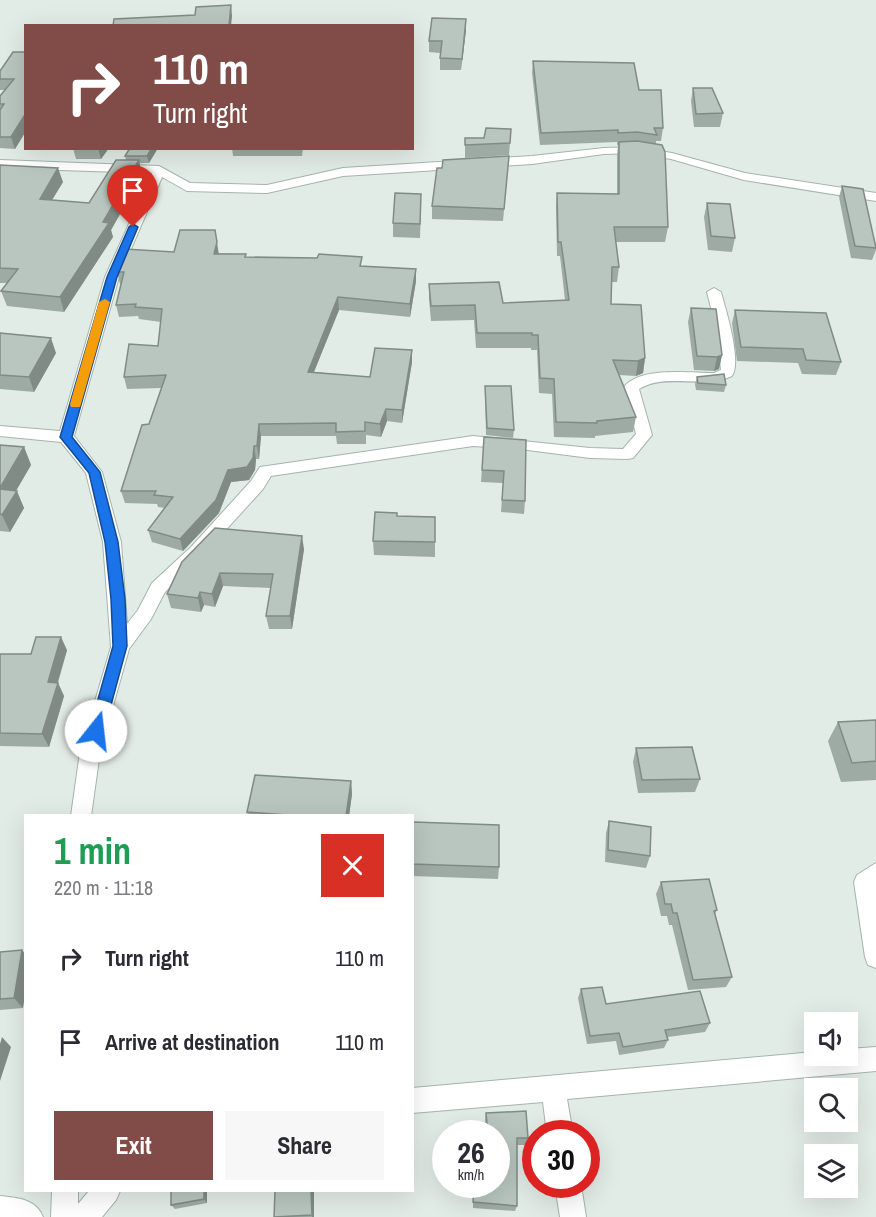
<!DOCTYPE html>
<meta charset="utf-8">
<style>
:root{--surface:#fff;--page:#f7f7f7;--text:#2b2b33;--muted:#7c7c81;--accent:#814c48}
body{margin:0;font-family:"Archivo Narrow",sans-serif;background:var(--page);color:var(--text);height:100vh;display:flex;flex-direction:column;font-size:22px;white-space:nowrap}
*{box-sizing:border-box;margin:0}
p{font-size:20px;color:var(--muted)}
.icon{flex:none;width:33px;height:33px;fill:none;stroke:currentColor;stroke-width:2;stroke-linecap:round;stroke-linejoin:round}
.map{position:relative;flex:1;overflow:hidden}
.panel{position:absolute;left:24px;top:814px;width:390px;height:378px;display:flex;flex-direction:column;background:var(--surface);border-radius:0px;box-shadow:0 6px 24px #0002}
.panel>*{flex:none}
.hud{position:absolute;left:24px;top:24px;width:390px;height:126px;border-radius:0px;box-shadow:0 6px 24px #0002;background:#814c48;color:#fff;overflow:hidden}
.buttons{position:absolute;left:804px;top:1012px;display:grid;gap:12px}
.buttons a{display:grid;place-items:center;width:54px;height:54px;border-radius:0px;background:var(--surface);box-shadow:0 6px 24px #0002;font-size:30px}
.speed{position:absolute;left:432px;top:1120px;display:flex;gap:12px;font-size:30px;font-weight:700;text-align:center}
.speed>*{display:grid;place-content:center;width:78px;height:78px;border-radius:50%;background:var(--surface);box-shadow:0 6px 24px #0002;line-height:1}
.speed small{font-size:15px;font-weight:400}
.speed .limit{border:9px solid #d22;background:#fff;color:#111}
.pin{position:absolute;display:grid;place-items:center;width:51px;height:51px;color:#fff;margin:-62px -26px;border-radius:50% 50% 50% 0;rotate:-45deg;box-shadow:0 0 6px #0007}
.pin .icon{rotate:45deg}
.me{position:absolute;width:66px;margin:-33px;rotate:16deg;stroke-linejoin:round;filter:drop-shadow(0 0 4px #0008)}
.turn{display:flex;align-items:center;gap:21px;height:126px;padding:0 30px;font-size:27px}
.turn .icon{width:78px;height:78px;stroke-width:2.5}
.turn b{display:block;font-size:42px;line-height:51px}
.round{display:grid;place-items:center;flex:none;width:63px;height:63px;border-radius:0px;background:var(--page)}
.overview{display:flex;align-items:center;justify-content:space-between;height:102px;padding:0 30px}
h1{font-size:36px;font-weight:800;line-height:45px;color:#1e9e55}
.button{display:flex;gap:12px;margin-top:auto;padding:12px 30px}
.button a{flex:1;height:69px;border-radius:0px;background:var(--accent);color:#fff;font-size:24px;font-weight:800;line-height:69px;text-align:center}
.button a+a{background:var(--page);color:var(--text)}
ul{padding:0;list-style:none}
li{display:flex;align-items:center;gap:18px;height:84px;padding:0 30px}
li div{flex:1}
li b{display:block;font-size:22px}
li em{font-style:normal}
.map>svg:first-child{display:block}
</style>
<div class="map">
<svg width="876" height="1217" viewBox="0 0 876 1217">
<rect width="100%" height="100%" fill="#e2ece7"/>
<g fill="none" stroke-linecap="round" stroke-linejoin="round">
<!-- street casing -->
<g stroke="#a5b4ad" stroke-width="2">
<path id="street" d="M635 147 672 153 745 173 876 193V201L744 180 671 159 635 153 604 154 532 164 343 176 267 193 187 191 162 177 119 277 74 436 102 472 121 542 127 624 138 610 152 583 191 547 251 481 260 467 473 436 590 448 623 449 636 434 624 387C640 366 690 373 714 373L721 370 717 332 707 292 714 288 721 292C726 311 742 360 732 376 703 390 667 372 639 389L652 435 633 458 627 459 590 458 520 449 473 446 271 476 263 489 203 555 165 592 151 619 129 649 100 752 91 816H71L80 752 111 647 103 542 86 473 61 442 0 436V426L60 431 105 277 152 173 0 168V160L159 166 190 183 267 185 343 168 532 156 604 148Z
M876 863V968L868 965 865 957 854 882 857 875Z
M876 1047V1071L567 1099 573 1134H547L543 1102 412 1113V1088L814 1052V1056H848V1049Z
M555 1185H581L586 1217H560Z
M52 1191H78V1204L89 1191H120L116 1200 102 1217H51Z
M0 1196C18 1198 36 1199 43 1217H0Z"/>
</g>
<!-- street -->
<use href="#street" fill="#fff" fill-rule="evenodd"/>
</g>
<!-- wall -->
<path fill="#9eaaa4" d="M466 30 461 70H440V53L429 52V41Z
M26 52V131L15 149 0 148V96L5 90H0V71Z
M533 61 639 90 663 128 661 141H656V144L668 227 665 242H616L619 267 617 282H611V304L645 358 643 373 636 376 619 375 636 417 633 432 595 436V438L554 437 552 394 539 393 537 350H531V348H476L474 320 431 321 429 299V284L503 303 565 300 560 256H557L556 207 557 193 617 194V156L618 145H617V142L540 145 532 73Z
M693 88 723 113 720 127H694L691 101Z
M511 129 509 155 465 158V138H484Z
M73 148H109L101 159H76Z
M158 148 149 163H139L142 175 111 230 113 237 64 312 7 306 1 291 7 283H0V165L63 182 52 200 89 203 126 160 125 156Z
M232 148H303L302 156H233Z
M508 168 503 221 432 219V206Z
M842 186 876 245V250L872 260 851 258 839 197Z
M707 203 735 238 732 252 708 250 704 217Z
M421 208 420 238 393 237V223Z
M174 252 246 254V257L363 266 416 281 410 317 339 310 314 372 370 377 412 350V362L402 423 387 421 381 437 366 435V444H337L336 436H261L259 459H256L255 470 249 480 231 482 219 513 183 551 152 542 148 530 165 508 158 507 157 504 125 503 121 491 149 424 162 388 127 389 124 377 158 346 161 322 139 319 138 316 119 317 116 305 121 284H120L117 272Z
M691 308 722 355 719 369 714 371 694 370 688 322Z
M735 310 841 362 836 375 802 374 798 363 737 361 732 323Z
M0 333 56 353 34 392 0 389Z
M697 377 726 385 724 392 696 390 695 384Z
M485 386 514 430 513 438 486 435Z
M484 437 525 501 524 514 501 512 503 483 481 482Z
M0 445 24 447 31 465 16 491 24 508 10 532 0 531Z
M397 516 435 517V557L374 555 373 541Z
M304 549 292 629H269L266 616 271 588 223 586 215 607 204 605 201 612 171 608 167 594 182 562Z
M67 650 58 683 64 696 49 747 0 746V654H31Z
M876 720V780L841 782 828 741 838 722Z
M636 748 700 779 695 792 638 793 633 762Z
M351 781 352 794 349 816H248L247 812Z
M609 821 650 856 646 868 605 862 606 833Z
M413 822 499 867 498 879 412 876Z
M661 882 717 910 715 914 732 977 726 987 688 990 672 925H669L667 916H661L656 894Z
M0 952 23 1008 0 1010Z
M581 989 606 1004 710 1023 705 1032 668 1037V1040L664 1048 619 1055 616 1041 587 1044 578 998Z
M486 1113 528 1138 526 1145H517V1206L515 1211 473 1208V1185H496V1134H486L485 1120Z
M171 1191H207V1203L175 1209 171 1205Z
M275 1191H314V1217H274Z"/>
<!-- shaded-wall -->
<path fill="#818b86" d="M231 5 232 16 231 26H229Z
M466 19V30L461 70 462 59Z
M26 113V131L15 149 11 137Z
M98 148H109L101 159Z
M152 148H158L149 163 147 156Z
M139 160 142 175 111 230 113 237 64 312 60 297Z
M58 168 63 182 44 213 40 199Z
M215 230 219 255 214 254Z
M416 269V281L410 317V304Z
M338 297 339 310 309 384 308 372Z
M51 338 56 353 34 392 29 377Z
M412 350V362L402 423V410Z
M722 355 719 369 714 371 717 357Z
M645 358 643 373 636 376 638 361Z
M386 409 387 421 381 437 380 424Z
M259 424 261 436 259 459 257 446Z
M254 446 256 459 255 470 249 480 231 482 219 513 183 551 180 539 228 470Z
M24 447 31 465 7 506 0 488Z
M17 491 24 508 10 532 2 515Z
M302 536 304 549 292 629 290 616Z
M220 573 223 586 215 607 212 594Z
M200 592 204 605 201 612 198 598Z
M61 637 67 650 57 684 58 683 64 696 49 747 42 734 48 682Z
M351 781 352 794 349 816H346Z
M22 950 26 955V990L23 1008 14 998Z
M2 1037 11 1047 0 1081V1044Z
M204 1191H207V1203L204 1199Z
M311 1191H314V1217H312V1215Z"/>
<!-- building -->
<path fill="#b8c6bf" stroke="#818b86" stroke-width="1.5" d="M231 5 229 26H113L114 19 195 15 196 7Z
M432 18 466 19 462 59 440 58 442 41H429Z
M13 52H26V113L11 137H0V110L4 104H0V96L14 79H0V71Z
M533 61 634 63 639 90H661L663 128H654L657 135 637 132 618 133V130L541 133Z
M693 88H712L723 113 696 114Z
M486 128 511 129 510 143 465 145V138H484Z
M637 141 662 145 665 152 668 227H614L619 267H612L611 304 641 305 645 358 638 361 613 360 636 417 597 421V423L556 422 554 379 540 378 538 335H532V333H477L475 305 431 306 429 284 499 282 503 303 569 300 561 242H558L557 193 619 194V142Z
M130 148H152L147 156H125Z
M509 156 504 209 432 206 437 168H442L443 160Z
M116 160H139L103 222 109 223 60 297 1 291 18 269 0 268V165L58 168 40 199 89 203Z
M842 186 863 189 876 248 855 246Z
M395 193 421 194 420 224 393 223Z
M707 203 730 204 735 238 711 236Z
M180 230H215L217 242 214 254H246L245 257 317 258 319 254 362 257 360 266 416 269 410 304 338 297 308 372 370 377 375 348 412 350 402 410 386 409 380 424 365 422V431L336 432V423L259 424 257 446H254L253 458 247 467 228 470 216 500 180 539 148 530 173 497 154 495 156 491H121L142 425 149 424 166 375 124 377 129 344 158 346 162 309 135 307 136 304 116 305 124 272H117L125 249 174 252Z
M691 308 716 309 722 355 717 357 697 356Z
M735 310 826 313 841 362 806 360 803 349 741 347Z
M0 333 51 338 29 377 0 375Z
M724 374 726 385 698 383 697 377Z
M485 386H511L514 430 487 428Z
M484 437 526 440 525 501 502 500 504 471 482 470Z
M0 445 24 447 0 488Z
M0 489 17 491 2 515 0 514Z
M375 512 397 513V516L435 517V542L373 541Z
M215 528 302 536 290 616H266L273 574 220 573 212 594 200 592 198 598 167 594 182 562Z
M36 637H61L48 682 58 683 42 734 0 733V654H31Z
M876 720V761L852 763 838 722Z
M692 747 700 779 642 780 636 748Z
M255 775 351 781 346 816H300L247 812Z
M609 821 651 827 650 856 608 850Z
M413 822 499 825V867L412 864Z
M709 879 717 910 714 911 732 977 693 980 677 913H673L671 904H665L661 882Z
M22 950 14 998 0 999V952Z
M602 987 606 1004 700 991 710 1023 665 1030 668 1040 623 1047 619 1033 590 1036 581 989Z
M526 1111 528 1138H517V1206L473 1202 474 1185H496V1134H488L486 1113Z
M171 1191H204V1199L171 1205Z
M275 1191H311L312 1215 274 1217Z"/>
<!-- route -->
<path fill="#1a73e8" stroke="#114b97" stroke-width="1.5" d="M133 224 138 227 117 277 72 437 100 472 118 542 125 599 127 646 104 731 102 735 96 737 91 735 89 731 113 646 111 599 105 542 89 473 60 437 107 277 129 227Z"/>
<!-- slow -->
<path fill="#f59e0b" d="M105 299 110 302 81 404 80 407H71L70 404 99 302Z"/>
</svg>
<div class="buttons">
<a><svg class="icon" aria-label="sound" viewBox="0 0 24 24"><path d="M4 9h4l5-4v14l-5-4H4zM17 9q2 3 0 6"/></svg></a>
<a><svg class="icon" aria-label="search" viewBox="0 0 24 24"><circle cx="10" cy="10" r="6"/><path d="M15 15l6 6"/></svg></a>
<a><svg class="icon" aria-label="layers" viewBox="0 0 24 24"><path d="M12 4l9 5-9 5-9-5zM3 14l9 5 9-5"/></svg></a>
</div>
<div class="speed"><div>26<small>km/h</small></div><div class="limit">30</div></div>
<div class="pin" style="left:133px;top:227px;background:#d93025"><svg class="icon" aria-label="arrive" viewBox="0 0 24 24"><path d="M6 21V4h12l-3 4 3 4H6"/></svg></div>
<svg class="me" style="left:96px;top:731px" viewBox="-20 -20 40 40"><circle r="19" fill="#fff"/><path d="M0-13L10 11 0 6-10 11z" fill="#1a73e8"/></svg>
<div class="hud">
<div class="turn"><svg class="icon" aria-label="right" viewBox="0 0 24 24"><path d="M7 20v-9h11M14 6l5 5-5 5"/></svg><div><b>110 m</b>Turn right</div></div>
</div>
<section class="panel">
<div class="overview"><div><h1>1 min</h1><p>220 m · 11:18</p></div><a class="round" style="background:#d93025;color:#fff"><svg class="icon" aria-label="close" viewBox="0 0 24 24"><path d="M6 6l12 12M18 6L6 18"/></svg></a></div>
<ul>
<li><svg class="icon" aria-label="right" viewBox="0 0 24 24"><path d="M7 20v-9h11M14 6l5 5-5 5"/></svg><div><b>Turn right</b></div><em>110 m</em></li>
<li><svg class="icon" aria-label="arrive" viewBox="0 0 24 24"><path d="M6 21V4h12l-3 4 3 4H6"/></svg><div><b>Arrive at destination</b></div><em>110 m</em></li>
</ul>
<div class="button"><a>Exit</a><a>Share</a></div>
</section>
</div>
